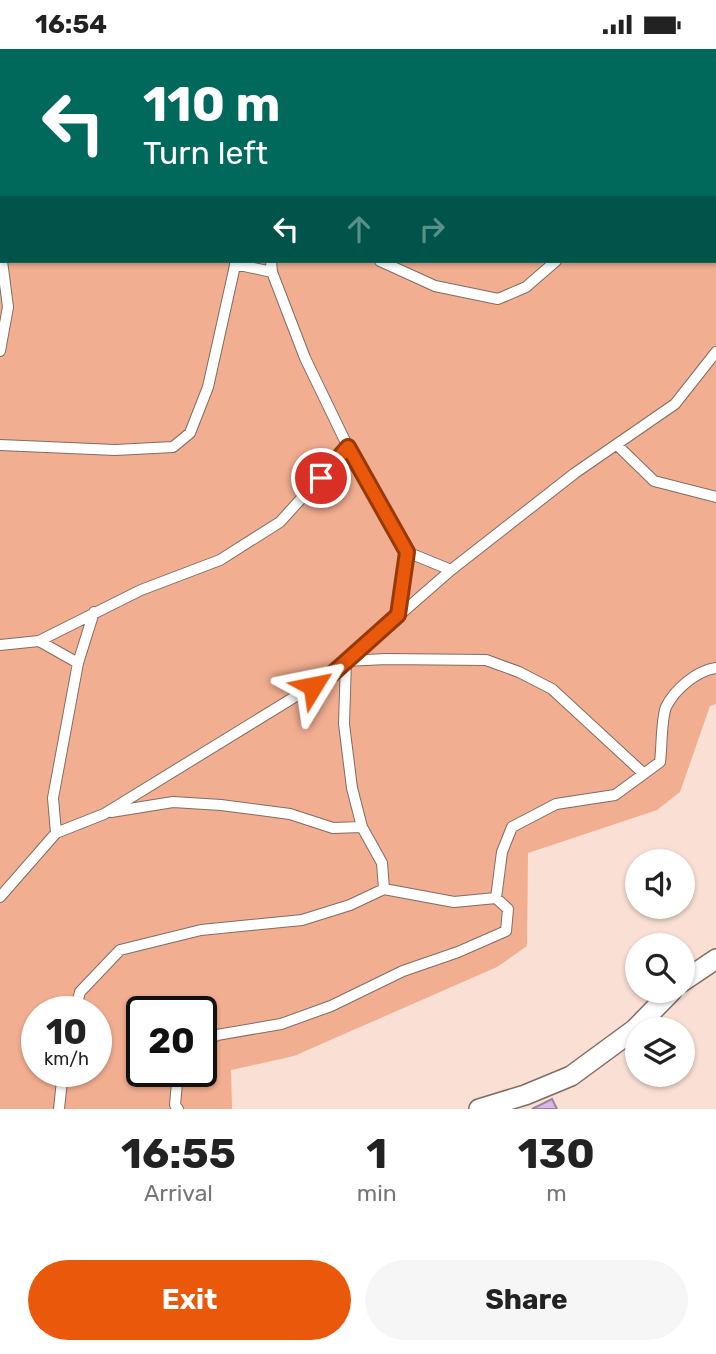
<!DOCTYPE html>
<style>
:root{--surface:#fff;--page:#f6f6f6;--text:#222;--muted:#767676;--accent:#ea580c}
body{margin:0;font-family:Rubik,sans-serif;background:var(--page);color:var(--text);height:100vh;display:flex;flex-direction:column;font-size:26px;white-space:nowrap}
*{box-sizing:border-box;margin:0}
p{font-size:23px;color:var(--muted)}
.icon{flex:none;width:38px;height:38px;fill:none;stroke:currentColor;stroke-width:2;stroke-linecap:round;stroke-linejoin:round}
.map{position:relative;height:1060px;overflow:hidden}
.side{display:flex;flex-direction:column;background:var(--surface);flex:1}
.side>*{flex:none}
.banner{position:absolute;left:0px;top:0px;width:718px;height:214px;box-shadow:0 2px 5px #0004;background:#00695c;color:#fff;overflow:hidden}
.controls{position:absolute;left:625px;top:800px;display:grid;gap:14px}
.controls a{display:grid;place-items:center;width:70px;height:70px;border-radius:50%;background:var(--surface);box-shadow:0 2px 5px #0004;font-size:35px}
.speed{position:absolute;left:21px;top:947px;display:flex;gap:14px;font-size:35px;font-weight:700;text-align:center}
.speed>*{display:grid;place-content:center;width:91px;height:91px;border-radius:50%;background:var(--surface);box-shadow:0 2px 5px #0004;line-height:1}
.speed small{font-size:18px;font-weight:400}
.speed .limit{border:4px solid #111;border-radius:10px;background:#fff;color:#111}
.pin{position:absolute;display:grid;place-items:center;width:60px;height:60px;color:#fff;margin:-30px;border:4px solid #fff;border-radius:50%;box-shadow:0 2px 7px #0007}
.me{position:absolute;width:77px;margin:-38px;rotate:55deg;stroke-linejoin:round;filter:drop-shadow(0 0 5px #0008)}
.turn{display:flex;align-items:center;gap:24px;height:147px;padding:0 28px;font-size:32px}
.turn .icon{width:91px;height:91px;stroke-width:2.5}
.turn b{display:block;font-size:49px;line-height:60px}
.lanes{display:flex;align-items:center;height:66px;padding:0 28px;background:#0003;justify-content:center;gap:35px;direction:ltr}
.lanes .off{opacity:.35}
.eta{display:flex;justify-content:space-evenly;align-items:center;height:119px;text-align:center}
.eta b{font-size:42px;font-weight:700;line-height:49px}
.primary-button{display:flex;gap:14px;margin-top:auto;padding:14px 28px}
.primary-button a{flex:1;height:80px;border-radius:42px;background:var(--accent);color:#fff;font-size:28px;font-weight:700;line-height:80px;text-align:center}
.primary-button a+a{background:var(--page);color:var(--text)}
.status{display:flex;justify-content:space-between;align-items:center;height:49px;padding:0 35px;background:var(--surface);direction:ltr}
.status svg{height:19px;fill:currentColor}
.map>svg:first-child{display:block}
</style>
<div class="status"><b>16:54</b><svg viewBox="0 0 49 12"><path d="M0 12V9h3v3zM5 12V6h3v6zM10 12V3h3v9zM15 12V0h3v12zM26 1h20v11H26zM47 4h2v5h-2z"/></svg></div>
<div class="map">
<svg width="716" height="1060" viewBox="0 0 716 1060">
<rect width="100%" height="100%" fill="#f9dfd4"/>
<!-- green -->
<path fill="#f2ae91" fill-rule="evenodd" d="M0 0H716V655L710 657 680 743 657 761 528 804 527 897 497 918 294 1007 231 1021 232 1060H0ZM2 2H716V212H2ZM37 962H96V1022H37ZM142 962H201V1022H142Z"/>
<!-- building -->
<path fill="#e0b2ec" stroke="#96889a" stroke-width="2" d="M552 1050 557 1060H532Z"/>
<g fill="none" stroke-linecap="round" stroke-linejoin="round">
<!-- service casing -->
<g stroke="#826c62" stroke-width="12">
<path id="service" d="M177 0 179 2
M515 0 517 2
M52 2H63
M291 2V0
M0 20 2 18
M716 91V92
M0 165 1 207
M271 212 272 223 305 309 348 398 407 503 398 566
M380 212 435 237 498 250 526 238 556 212
M235 215 272 223
M0 302 8 258 2 212
M0 396 115 401 173 398 190 384 208 338 236 212
M617 396 654 432 716 448
M407 503 451 521
M39 592 141 541 220 511 280 473 348 398
M0 596 39 592 78 614 53 749 56 784
M78 614 94 563
M111 763 173 753 221 756 290 765 333 779 362 778
M384 840 382 814 362 778 352 739 344 675 346 612 386 610 486 611 519 623 552 640 643 724
M0 848 56 784 104 765 332 625 451 521 575 424 675 355 716 303
M496 849 502 803 512 778 556 755 615 746 660 713C662 699 661 671 666 658 675 640 696 622 716 619
M75 962 80 943 120 901 201 881 302 871 350 856 384 840 454 853 496 849 508 860 506 882 458 903 403 922 331 957 281 975 217 986 201 997
M178 1022 175 1056 178 1060
M59 1060 63 1022"/>
</g>
<!-- minor casing -->
<g stroke="#826c62" stroke-width="22">
<path id="minor" d="M682 933 716 910
M479 1060 525 1046 571 1027 635 980 672 942"/>
</g>
<!-- service -->
<use href="#service" stroke="#fff" stroke-width="10"/>
<!-- minor -->
<use href="#minor" stroke="#fff" stroke-width="19"/>
</g>
<g fill="none" stroke-linecap="round" stroke-linejoin="round">
<!-- route casing -->
<g stroke="#983908" stroke-width="18">
<path id="route" d="M313 637 332 625 398 566 407 503 348 398 321 429"/>
</g>
<!-- route -->
<use href="#route" stroke="#ea580c" stroke-width="12"/>
</g>
</svg>
<div class="controls">
<a><svg class="icon" aria-label="sound" viewBox="0 0 24 24"><path d="M4 9h4l5-4v14l-5-4H4zM17 9q2 3 0 6"/></svg></a>
<a><svg class="icon" aria-label="search" viewBox="0 0 24 24"><circle cx="10" cy="10" r="6"/><path d="M15 15l6 6"/></svg></a>
<a><svg class="icon" aria-label="layers" viewBox="0 0 24 24"><path d="M12 4l9 5-9 5-9-5zM3 14l9 5 9-5"/></svg></a>
</div>
<div class="speed"><div>10<small>km/h</small></div><div class="limit">20</div></div>
<div class="pin" style="left:321px;top:429px;background:#d93025"><svg class="icon" aria-label="arrive" viewBox="0 0 24 24"><path d="M6 21V4h12l-3 4 3 4H6"/></svg></div>
<svg class="me" style="left:313px;top:637px" viewBox="-20 -20 40 40"><path d="M0-17L14 15 0 8-14 15z" fill="#ea580c" stroke="#fff" stroke-width="4"/></svg>
<div class="banner">
<div class="turn"><svg class="icon" aria-label="left" viewBox="0 0 24 24"><path d="M17 20v-9H6M10 6l-5 5 5 5"/></svg><div><b>110 m</b>Turn left</div></div>
<div class="lanes"><svg class="icon" aria-label="left" viewBox="0 0 24 24"><path d="M17 20v-9H6M10 6l-5 5 5 5"/></svg><svg class="icon off" aria-label="ahead" viewBox="0 0 24 24"><path d="M12 20V5M6 11l6-6 6 6"/></svg><svg class="icon off" aria-label="right" viewBox="0 0 24 24"><path d="M7 20v-9h11M14 6l5 5-5 5"/></svg></div>
</div>
</div>
<section class="side">
<div class="eta">
<div><b>16:55</b><p>Arrival</p></div>
<div><b>1</b><p>min</p></div>
<div><b>130</b><p>m</p></div>
</div>
<div class="primary-button"><a>Exit</a><a>Share</a></div>
</section>
